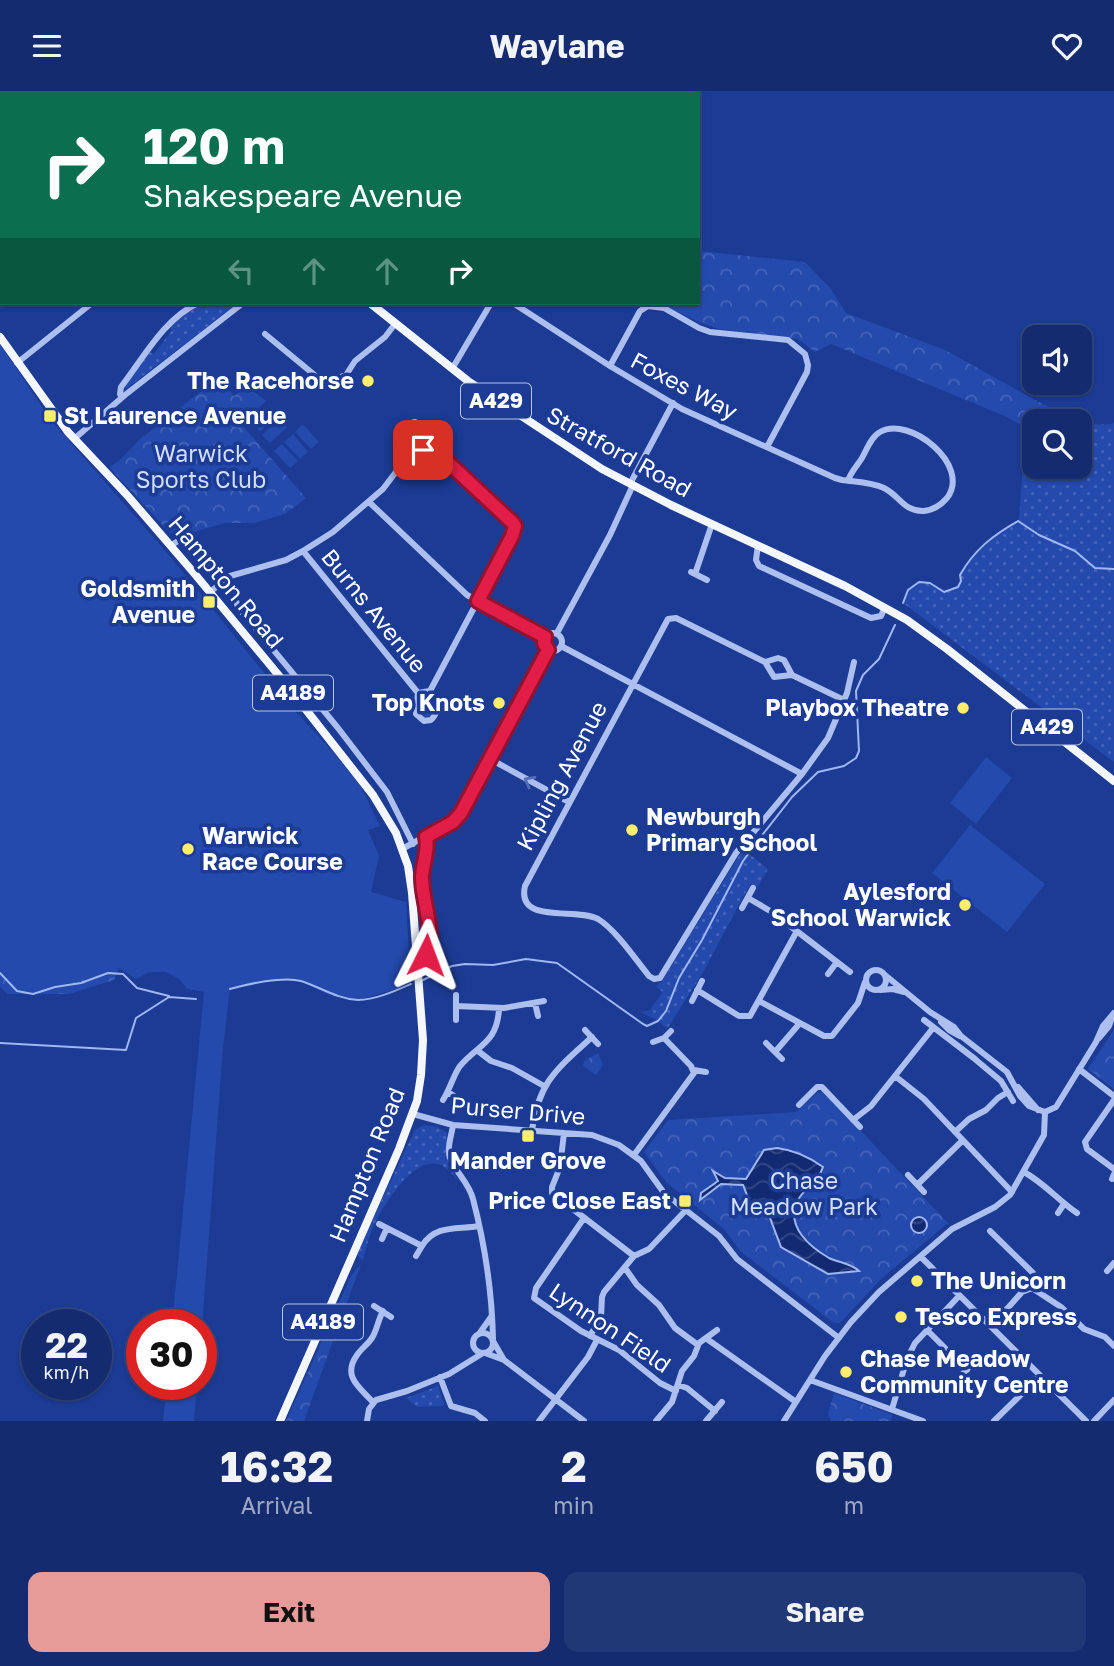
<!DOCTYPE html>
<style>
:root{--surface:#142c6f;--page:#213877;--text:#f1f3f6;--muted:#9da7c3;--line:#334882;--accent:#e69b98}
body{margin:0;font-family:"Golos Text",sans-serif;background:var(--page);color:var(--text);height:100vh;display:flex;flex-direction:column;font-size:26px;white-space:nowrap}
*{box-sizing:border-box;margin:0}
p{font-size:23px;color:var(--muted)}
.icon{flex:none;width:38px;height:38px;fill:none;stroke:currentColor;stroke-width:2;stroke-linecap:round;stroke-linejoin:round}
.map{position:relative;height:1330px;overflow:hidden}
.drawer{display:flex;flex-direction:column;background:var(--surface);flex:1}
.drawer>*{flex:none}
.top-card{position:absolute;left:0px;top:0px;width:700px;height:214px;box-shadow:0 2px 5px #0004,0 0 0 2px var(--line);background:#0b6e4f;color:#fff;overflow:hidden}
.tools{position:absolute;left:1022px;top:234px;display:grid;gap:14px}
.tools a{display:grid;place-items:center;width:70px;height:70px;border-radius:14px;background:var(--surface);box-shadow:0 2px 5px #0004,0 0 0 2px var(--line);font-size:35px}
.speed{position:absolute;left:21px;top:1218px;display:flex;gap:14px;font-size:35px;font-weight:700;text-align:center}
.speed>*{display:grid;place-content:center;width:91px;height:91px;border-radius:50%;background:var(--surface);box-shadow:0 2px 5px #0004,0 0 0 2px var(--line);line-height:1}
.speed small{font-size:18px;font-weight:400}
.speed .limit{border:10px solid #d22;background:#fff;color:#111}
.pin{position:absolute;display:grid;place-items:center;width:60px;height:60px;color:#fff;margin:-30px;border-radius:14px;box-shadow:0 4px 10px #0006}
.me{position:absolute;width:77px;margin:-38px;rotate:3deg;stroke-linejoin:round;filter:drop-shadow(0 0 5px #0008)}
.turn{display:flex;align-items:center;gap:24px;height:147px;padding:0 28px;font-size:32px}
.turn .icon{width:91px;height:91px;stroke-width:2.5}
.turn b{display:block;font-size:49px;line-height:60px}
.lanes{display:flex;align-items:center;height:66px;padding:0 28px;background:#0003;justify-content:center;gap:35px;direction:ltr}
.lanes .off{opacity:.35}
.eta{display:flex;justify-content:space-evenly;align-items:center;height:119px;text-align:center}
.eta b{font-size:42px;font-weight:700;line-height:49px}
.cta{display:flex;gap:14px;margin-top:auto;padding:14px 28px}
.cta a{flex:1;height:80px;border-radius:14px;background:var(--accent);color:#111;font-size:28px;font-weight:700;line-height:80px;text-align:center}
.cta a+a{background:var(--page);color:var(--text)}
header{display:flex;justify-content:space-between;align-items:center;height:91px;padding:0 28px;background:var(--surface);font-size:32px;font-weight:700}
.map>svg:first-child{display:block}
</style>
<header><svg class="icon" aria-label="menu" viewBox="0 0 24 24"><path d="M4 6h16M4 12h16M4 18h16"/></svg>Waylane<svg class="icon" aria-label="heart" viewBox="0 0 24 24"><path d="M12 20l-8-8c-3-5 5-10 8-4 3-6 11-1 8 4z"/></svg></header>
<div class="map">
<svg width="1114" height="1330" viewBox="0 0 1114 1330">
<defs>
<pattern id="grass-dots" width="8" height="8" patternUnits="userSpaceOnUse" patternTransform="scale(1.75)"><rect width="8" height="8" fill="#244aad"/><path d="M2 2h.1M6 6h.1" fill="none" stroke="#4565b9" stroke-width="1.8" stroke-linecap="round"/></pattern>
<pattern id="forest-crowns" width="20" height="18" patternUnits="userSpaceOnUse" patternTransform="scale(1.75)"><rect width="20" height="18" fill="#244aad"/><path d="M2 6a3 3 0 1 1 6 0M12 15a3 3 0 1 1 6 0" fill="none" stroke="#4565b9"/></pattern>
<pattern id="water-waves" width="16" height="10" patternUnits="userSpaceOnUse" patternTransform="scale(1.75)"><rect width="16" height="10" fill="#122a72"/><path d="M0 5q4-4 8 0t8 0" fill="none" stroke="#364a87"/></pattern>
</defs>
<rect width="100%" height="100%" fill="#1b3b94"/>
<!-- grass -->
<path fill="url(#grass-dots)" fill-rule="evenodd" d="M202 212 203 217 222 212H238L126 298 124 296 149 261 154 263 172 239 168 236 191 216Z
M1039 311C1061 321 1089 339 1114 332V671L903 512 908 499 919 491 930 492 944 501 958 496 961 490 960 484C976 459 994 444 1019 428L1025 345ZM1034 331H1080V376H1034Z
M418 334 423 337 432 356 413 358 403 366 408 338 411 335Z
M424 605 428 606 434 617 431 625 423 627 417 620 421 606Z
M743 758 768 778 758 796 752 793 748 797 702 883 667 938 658 930 641 921 650 919 663 901 656 896 664 887Z
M424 1034 438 1036 447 1042V1068L458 1090C453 1084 447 1075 438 1073 414 1067 387 1109 377 1128 370 1140 367 1155 363 1169L356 1163 415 1039Z
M438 1295 444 1314 442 1315 417 1316 406 1307Z"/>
<!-- forest -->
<path fill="url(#forest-crowns)" d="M285 0H563L286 2Z
M698 160 805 171 831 198 846 222 945 259 1039 311 1025 345 1023 335 1007 326 831 253 815 261 798 248 719 238 701 232 659 212H698Z
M218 287 234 305 246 294 266 310 242 334 306 407 285 423 254 432H225L186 443 170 442 109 376 119 370 139 349Z
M0 876 13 896H55L119 877 114 889 69 903H8L0 896Z
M1114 939V998L1088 978Z
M598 962 603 974 596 984 583 975 584 970Z
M823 1000 948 1132 882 1187 840 1232H834L741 1161 724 1138 667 1092 644 1061 668 1029 796 1021 817 1002Z
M361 1173 304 1330H286L351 1185Z
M834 1302 893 1324 890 1330H831L828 1323Z"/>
<!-- pitch -->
<path fill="#244aad" d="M0 253 50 328 168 463 296 621 334 662 361 696 380 735 368 739 379 765 371 801 406 811 411 893 359 909 327 903 298 889 252 892 230 898 223 957 201 1249V1234H172L204 901 187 898 179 888 166 881H150L136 888 119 877C81 888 53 902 13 896L0 876Z
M270 317 277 325 260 341 252 333Z
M279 328 287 336 270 352 262 344Z
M303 333 319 351 311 358 295 341Z
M293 343 308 361 300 368 284 351Z
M282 353 298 370 290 377 274 360Z
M986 666 1012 687 976 733 950 712Z
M970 734 1045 793 1007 841 932 782Z
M167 1293H197L194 1330H163Z"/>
<!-- water -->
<path fill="url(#water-waves)" stroke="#a0b7f1" stroke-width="2" d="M777 1057C794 1059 809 1066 823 1076 818 1092 803 1097 797 1111 786 1136 810 1156 829 1167 840 1172 850 1172 859 1180L828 1183 781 1156 770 1127 751 1114 743 1094 721 1093 700 1109 701 1102 718 1090 713 1080 725 1087 746 1088 764 1059Z
M911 1134a8 8 0 1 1 16 0a8 8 0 1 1-16 0Z"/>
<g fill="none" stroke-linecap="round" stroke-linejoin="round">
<!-- stream -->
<path stroke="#a0b7f1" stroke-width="2" d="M296 2V0
M903 512 908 499 919 491 930 492 944 501 958 496 961 490 960 484C974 459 993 444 1018 430L1039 444 1075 460 1095 477 1114 478
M0 882 17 900 33 903 55 896 81 892 108 882 123 883 137 897 169 905
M423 889 452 875 465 873 493 874 526 868 557 872 643 933 647 935 658 930 666 920 679 887 702 849 743 770 760 747 792 706 818 681 844 675 856 667 859 660 856 600 863 584 879 568 895 534
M230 898C248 893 283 885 301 890 320 896 337 908 358 909 375 909 395 900 411 893
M0 952 126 959 136 927 169 906 196 908"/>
<!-- minor -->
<path stroke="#adbfef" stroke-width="6" d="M248 0 250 2
M85 2 86 0
M218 2 219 0
M0 68 2 71
M0 77 2 79
M513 212 610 275 682 318 835 387 842 389C855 391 871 391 884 397 900 405 904 421 924 420 934 419 941 414 947 407 972 374 909 324 880 341 871 346 867 358 862 367 857 375 850 382 848 390
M265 243 317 286 331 289 346 284 355 270 385 246 395 233
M17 272 92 212
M610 275 640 220 648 215 664 217 699 237 710 241 788 249 805 263 808 274 807 281 767 356
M452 278 491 212
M122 306 120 303 121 296C144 266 164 228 198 212
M74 348 125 304 243 212
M400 375 404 342 408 333 415 331 423 334 440 361
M630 393 673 312
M369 411 467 504 545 546
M758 454 756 469 759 475 871 527 881 525 885 516
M170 455 178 450H183L204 475 228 487 238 516 338 637 387 701 413 753
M303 460 418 602
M691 481 707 489
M695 483 712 433
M210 501 230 485 286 469 303 460 333 441 383 398 411 361 423 359 435 361 515 435 512 445 430 600
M544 551a9 9 0 1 1 18 0a9 9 0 1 1-18 0Z
M557 542 610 444 633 394
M561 555 802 683
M765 571 778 567 784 569 792 584
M430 600C435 611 441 619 431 629L424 630 416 623 418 602Z
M844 609 792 584 774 586 765 571 676 527 668 528 525 795C516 834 576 816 598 828 615 838 636 869 649 885L654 888 660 887 736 762 802 683 828 647 847 602 854 571
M490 668 569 711
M402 758 450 732 460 724 548 559
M748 807 772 821 850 881
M742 817 753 797
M417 872 426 864 429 855 422 788 427 752 426 746
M866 889a10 10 0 1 1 20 0a10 10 0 1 1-20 0Z
M828 883 837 871
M885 884 930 921 954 936 961 945 1007 981 1020 1005 1029 1015 1045 1021 1056 1016 1096 951 1103 935 1114 922
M697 899 739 925H750L797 840
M880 899 893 898 904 901
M692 910 702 890
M759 910 824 945H832L858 912 865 891
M535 912 538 925
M456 915 504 917 544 910
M456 929V904
M924 929 975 968
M941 931 949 939 960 945
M585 939 598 953
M1099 947 1109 935 1113 924
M653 951 664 947 671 940
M766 952 782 968
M478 960 491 970 512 977 544 995
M775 961 800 932
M976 969 1001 990 1013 1010
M1079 978 1114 1005
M694 979 706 981
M895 985 924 1008 1012 1101
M1018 996 1038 1019
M448 1001 460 1009
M443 1009C450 998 454 983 460 975 479 953 497 952 499 918
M1114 1009 1085 1051 1087 1058 1114 1078
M799 1014 817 996H822L860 1036
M413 1023 453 1034 592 1044 619 1054 641 1070 664 1102 719 1145 737 1168 839 1247
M853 1029 871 1015 933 937
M453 1034C452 1043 448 1052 449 1061 449 1075 469 1090 473 1108 485 1154 492 1201 493 1248
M532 1039C539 990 557 978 592 946
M955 1041 969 1028 986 1019 998 1007 1008 1001
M564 1042 560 1076 552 1096V1102L634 1165
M634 1064 694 982 691 975 664 947
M1024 1081C1044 1092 1058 1109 1077 1122
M908 1084 924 1101
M1112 1088 1114 1083
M918 1093 962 1050
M1058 1122 1064 1113
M584 1127 536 1197 534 1207 581 1240 619 1259 660 1292 676 1300
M379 1133 422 1155C435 1133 458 1139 479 1135
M990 1140 1033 1182 1032 1197
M382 1148 387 1137
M416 1165 422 1155
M921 1166 1086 1330
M625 1177 637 1194 659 1214 675 1237 698 1254
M1107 1180 1114 1172
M374 1215 391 1226
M991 1236 1022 1201 1032 1197 1061 1216 1084 1238 1105 1246 1114 1255
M927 1239 967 1279
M473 1252a10 10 0 1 1 20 0a10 10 0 1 1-20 0Z
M479 1243 491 1226
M590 1245 601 1226 602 1206 604 1201 634 1165 649 1158 685 1120
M707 1248 796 1311
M493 1250 504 1269
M485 1262 504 1269 584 1330
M440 1286 451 1315 475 1322 485 1330
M810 1289 923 1330
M678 1294 687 1297 715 1320
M936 1300 947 1299 974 1271
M373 1311C359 1296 342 1285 357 1264 361 1258 368 1253 372 1247 377 1239 378 1229 383 1220
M892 1318 907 1268 915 1252 959 1205
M367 1330 369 1318 376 1309 407 1300 449 1283 483 1262
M539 1330 588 1266 597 1249
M656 1330 672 1311 682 1280 694 1265 699 1252 717 1239
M706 1330 722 1311
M784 1330 825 1265 851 1231 879 1201 952 1138 995 1116 1010 1104 1044 1044 1045 1021
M994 1330 1040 1285
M1094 1330 1114 1309"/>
<!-- major -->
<path stroke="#f5f7ff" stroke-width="8" d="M121 0 123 2
M370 212 468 290 602 378 671 414 845 495 907 529 947 558 1114 690
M0 246 68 341 127 404 194 482 285 592 373 704 396 742 408 775 412 802 423 949 421 984 417 1010 399 1058 280 1330"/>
</g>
<!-- one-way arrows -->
<defs><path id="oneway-chevron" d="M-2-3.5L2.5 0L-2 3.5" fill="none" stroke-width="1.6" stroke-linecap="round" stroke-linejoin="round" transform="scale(1.75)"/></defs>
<use stroke="#5570b8" href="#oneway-chevron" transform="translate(529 690) rotate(-151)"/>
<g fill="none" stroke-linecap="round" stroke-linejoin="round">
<!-- route casing -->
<g stroke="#92132f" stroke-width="18">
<path id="route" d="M423 359 439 363 513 432 515 435 512 445 478 510 545 546 544 552 548 559 461 722 453 731 426 746C429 758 423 772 422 785 421 808 437 844 426 864"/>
</g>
<!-- route -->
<use href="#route" stroke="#e11d48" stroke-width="12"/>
</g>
<!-- markers -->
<g fill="#ffee6b" stroke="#1b3b94" stroke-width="2.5">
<circle cx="368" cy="290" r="7"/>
<rect x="43" y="318" width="14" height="14" rx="3.5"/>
<rect x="202" y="504" width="14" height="14" rx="3.5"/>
<circle cx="499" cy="612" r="7"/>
<circle cx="963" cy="617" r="7"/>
<circle cx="632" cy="739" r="7"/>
<circle cx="188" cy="758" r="7"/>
<circle cx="965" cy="814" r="7"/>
<rect x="521" y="1038" width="14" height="14" rx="3.5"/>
<rect x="678" y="1103" width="14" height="14" rx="3.5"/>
<circle cx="917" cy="1190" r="7"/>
<circle cx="901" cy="1226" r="7"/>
<circle cx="846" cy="1281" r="7"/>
</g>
<g text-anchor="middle" stroke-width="7" stroke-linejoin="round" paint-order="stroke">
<!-- shield labels -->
<g fill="#1b3b94" stroke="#bbc4df" stroke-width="2">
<rect x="461" y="292.5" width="70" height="35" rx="5"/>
<rect x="253" y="584.5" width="80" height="35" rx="5"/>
<rect x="1012" y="618.5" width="70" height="35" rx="5"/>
<rect x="283" y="1213.5" width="80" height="35" rx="5"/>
</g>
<g font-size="21" font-weight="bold" fill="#fff">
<text x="496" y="317">A429</text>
<text x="293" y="609">A4189</text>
<text x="1047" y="643">A429</text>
<text x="323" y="1238">A4189</text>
</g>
<!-- poi labels -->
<g font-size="23" font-weight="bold" fill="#fff" stroke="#1b3b94" text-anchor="end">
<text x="354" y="298">The Racehorse</text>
<text x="64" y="333" text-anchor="start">St Laurence Avenue</text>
<text x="195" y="506">Goldsmith<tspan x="195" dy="26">Avenue</tspan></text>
<text x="485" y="620">Top Knots</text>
<text x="949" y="625">Playbox Theatre</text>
<text x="646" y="734" text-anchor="start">Newburgh<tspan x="646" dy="26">Primary School</tspan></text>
<text x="202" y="753" text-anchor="start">Warwick<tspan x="202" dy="26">Race Course</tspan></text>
<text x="951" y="809">Aylesford<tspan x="951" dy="26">School Warwick</tspan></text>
<text x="528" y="1078" text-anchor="middle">Mander Grove</text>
<text x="671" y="1118">Price Close East</text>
<text x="931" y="1198" text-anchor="start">The Unicorn</text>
<text x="915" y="1234" text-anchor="start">Tesco Express</text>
<text x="860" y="1276" text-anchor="start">Chase Meadow<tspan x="860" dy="26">Community Centre</tspan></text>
</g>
<!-- street labels -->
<g font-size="23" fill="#fff" stroke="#1b3b94">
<text transform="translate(684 295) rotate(28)" y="8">Foxes Way</text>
<text transform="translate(619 361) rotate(29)" y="8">Stratford Road</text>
<text transform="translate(226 491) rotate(50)" y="8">Hampton Road</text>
<text transform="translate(374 520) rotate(51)" y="8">Burns Avenue</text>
<text transform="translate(562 685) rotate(-62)" y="8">Kipling Avenue</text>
<text transform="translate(518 1020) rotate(5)" y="8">Purser Drive</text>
<text transform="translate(367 1074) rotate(-68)" y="8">Hampton Road</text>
<text transform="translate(610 1237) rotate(34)" y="8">Lynnon Field</text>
</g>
<!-- park labels -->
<g font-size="23" fill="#d3defb" stroke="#1b3b94">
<text x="201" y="371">Warwick<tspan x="201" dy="26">Sports Club</tspan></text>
<text x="804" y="1098">Chase<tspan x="804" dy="26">Meadow Park</tspan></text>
</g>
</g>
</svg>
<div class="tools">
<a><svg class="icon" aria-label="sound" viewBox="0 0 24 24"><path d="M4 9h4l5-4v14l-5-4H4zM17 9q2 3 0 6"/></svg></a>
<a><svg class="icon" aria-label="search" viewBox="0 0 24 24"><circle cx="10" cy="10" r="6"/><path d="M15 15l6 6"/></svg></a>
</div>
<div class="speed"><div>22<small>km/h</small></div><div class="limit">30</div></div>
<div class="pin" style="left:423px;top:359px;background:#d93025"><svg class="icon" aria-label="arrive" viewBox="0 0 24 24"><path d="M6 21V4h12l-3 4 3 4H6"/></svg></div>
<svg class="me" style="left:426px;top:864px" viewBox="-20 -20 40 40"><path d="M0-17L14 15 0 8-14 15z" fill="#e11d48" stroke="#fff" stroke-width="4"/></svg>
<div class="top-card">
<div class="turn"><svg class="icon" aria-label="right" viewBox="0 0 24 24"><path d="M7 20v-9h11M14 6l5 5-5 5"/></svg><div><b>120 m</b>Shakespeare Avenue</div></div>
<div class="lanes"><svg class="icon off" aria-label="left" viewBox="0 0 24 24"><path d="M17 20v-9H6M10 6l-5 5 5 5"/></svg><svg class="icon off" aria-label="ahead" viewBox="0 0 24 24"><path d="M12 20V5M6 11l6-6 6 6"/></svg><svg class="icon off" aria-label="ahead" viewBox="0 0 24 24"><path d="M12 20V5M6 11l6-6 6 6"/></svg><svg class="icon" aria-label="right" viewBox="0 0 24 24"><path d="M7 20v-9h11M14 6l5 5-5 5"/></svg></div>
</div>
</div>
<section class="drawer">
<div class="eta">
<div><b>16:32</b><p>Arrival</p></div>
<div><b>2</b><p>min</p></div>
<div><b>650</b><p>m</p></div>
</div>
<div class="cta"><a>Exit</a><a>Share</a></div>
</section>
